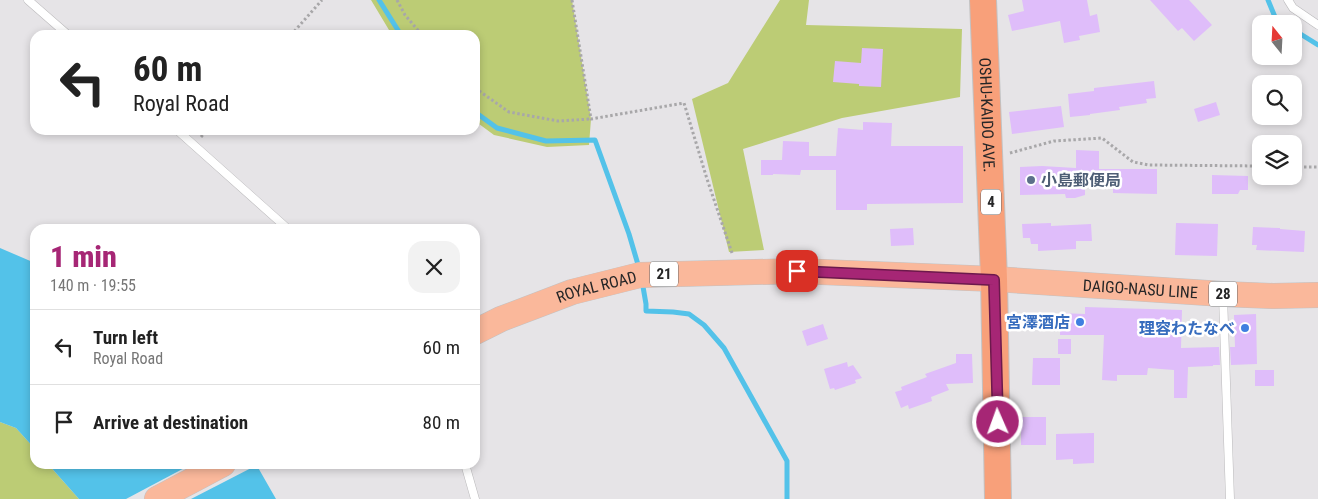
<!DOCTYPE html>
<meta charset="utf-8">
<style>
:root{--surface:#fff;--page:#f2f2f2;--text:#222;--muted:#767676;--line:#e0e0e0;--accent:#a62675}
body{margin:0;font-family:"Roboto Condensed","Noto Sans JP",sans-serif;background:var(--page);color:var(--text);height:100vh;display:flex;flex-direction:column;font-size:19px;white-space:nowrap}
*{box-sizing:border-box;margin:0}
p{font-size:16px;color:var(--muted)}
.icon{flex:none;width:28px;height:28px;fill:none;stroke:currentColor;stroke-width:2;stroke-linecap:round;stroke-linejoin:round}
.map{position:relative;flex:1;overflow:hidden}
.panel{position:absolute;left:30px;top:224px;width:450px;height:245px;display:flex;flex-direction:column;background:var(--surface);border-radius:15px;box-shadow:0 2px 8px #0003}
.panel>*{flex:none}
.banner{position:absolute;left:30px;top:30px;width:450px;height:105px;border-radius:15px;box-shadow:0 2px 8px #0003;background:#fff;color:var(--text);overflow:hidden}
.needle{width:32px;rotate:342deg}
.controls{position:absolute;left:1252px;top:15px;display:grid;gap:10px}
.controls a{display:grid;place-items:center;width:50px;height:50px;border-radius:10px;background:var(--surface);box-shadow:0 2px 8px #0003;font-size:25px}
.pin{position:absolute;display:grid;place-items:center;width:42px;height:42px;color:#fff;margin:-21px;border-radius:10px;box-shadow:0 2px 8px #0006}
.me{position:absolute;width:55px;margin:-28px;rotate:358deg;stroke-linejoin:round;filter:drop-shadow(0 0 4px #0008)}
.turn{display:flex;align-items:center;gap:18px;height:105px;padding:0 20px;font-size:22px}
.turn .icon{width:65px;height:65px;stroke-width:2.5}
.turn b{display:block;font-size:35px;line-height:42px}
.round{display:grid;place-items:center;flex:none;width:52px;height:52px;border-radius:15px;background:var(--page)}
.head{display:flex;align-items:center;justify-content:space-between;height:85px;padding:0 20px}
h1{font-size:30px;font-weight:800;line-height:38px;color:var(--accent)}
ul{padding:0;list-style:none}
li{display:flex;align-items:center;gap:15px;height:75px;padding:0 20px;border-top:1px solid var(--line)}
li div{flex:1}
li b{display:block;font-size:19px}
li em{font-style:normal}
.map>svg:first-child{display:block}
</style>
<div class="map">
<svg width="1318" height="499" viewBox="0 0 1318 499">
<rect width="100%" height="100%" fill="#e6e4e7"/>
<!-- green -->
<path fill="#bccc75" d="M371 0H572L591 119 589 145 547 147 494 135 475 121V35H392Z
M780 0H809L806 25 962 29 960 97 842 118 743 149 764 250 729 252 692 99 728 83Z
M0 422 16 428 35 449V464H48L79 499H0Z"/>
<!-- water -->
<path fill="#53c2e9" d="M0 248 35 263V449L16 428 0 422Z
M48 464H256L276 499H79Z"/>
<!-- pier -->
<path fill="#e6e4e7" d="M192 464H259L191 499H126Z"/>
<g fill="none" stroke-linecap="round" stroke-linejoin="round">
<!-- stream -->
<path stroke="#53c2e9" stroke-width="5" d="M379 0 401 35
M1268 0 1275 17 1285 24
M1294 30 1318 45
M475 112 497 128 546 141 595 140 629 234 639 268
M642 281 646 304V311L673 312 689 314 704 325 724 348 787 461V499"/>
</g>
<!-- building -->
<path fill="#dfbdfa" d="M1022 0H1087L1090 16 1097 14 1100 32 1079 36 1080 40 1064 43 1060 21 1012 31 1008 15 1024 11Z
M1150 0H1189L1212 25 1194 41 1182 28 1178 31Z
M862 48 883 49 881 87 859 86V84L833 82 835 61 861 63Z
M1154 81 1156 98 1146 99 1147 103 1119 107 1120 110 1090 114V115L1070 117 1068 94 1094 91V88Z
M1216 102 1220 115 1198 122 1194 109Z
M1061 106 1064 127 1012 134 1009 112Z
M863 122 892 123 891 146H963V203L867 204V210H836V170H801L800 175 773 174V175H761V160H782L783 141 809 142V156H836L838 128 863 130Z
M1076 150 1099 151V169H1157V194L1113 193V186H1085V195L1075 198H1066L1065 194 1020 195V167L1042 166 1076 168Z
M1212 175 1248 176V190H1240L1238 194H1212Z
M1051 223V226L1091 224 1092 241H1076V249L1038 251V244H1031L1030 238H1023L1022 224Z
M1176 223 1218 224 1217 256 1175 255Z
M1253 227 1280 228V229L1305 231 1304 252 1256 250 1257 245H1252Z
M913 228 914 245 891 246 890 229Z
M1085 307 1182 310 1181 348 1219 347 1220 365H1213V366L1188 367 1187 398H1174V370L1148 368 1147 375H1117V381L1102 380 1104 335H1060V313L1085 314Z
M1256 314 1257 364 1231 365 1230 347H1235L1234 315Z
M823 324 828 339 807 346 802 331Z
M1058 339H1071V354H1058Z
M956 354H972L973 383 946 384 949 390 931 397 932 401 909 409 908 405 901 408 895 392 902 390 901 387 927 377 925 374 956 363Z
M1033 358H1060V385H1032Z
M847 362 848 367 853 365 862 378 855 380 856 383 835 390 834 388 830 389 824 369Z
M1255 370H1274V386H1255Z
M1021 417H1046V445H1021Z
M1094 433V463L1073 464V459L1056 460V434Z"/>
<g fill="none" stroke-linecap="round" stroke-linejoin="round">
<!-- service casing -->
<g stroke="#bbbabc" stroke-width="9">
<path id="service" d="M28 0 68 35
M1288 0 1293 8 1318 25
M177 130 288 229
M1223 296 1230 499
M465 464 475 499"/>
</g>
<!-- primary casing -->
<g stroke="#c2c2c3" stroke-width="26">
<g id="primary">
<path id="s1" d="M475 332 501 319 572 292 640 275 797 271 994 279 1223 294 1273 296 1318 295"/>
<path d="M157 499 223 464"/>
</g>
</g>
<!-- trunk casing -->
<g stroke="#c2c2c3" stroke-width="28">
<g id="trunk">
<path id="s2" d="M983 0 994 279 998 499"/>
</g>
</g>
<!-- path -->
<path stroke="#a8a7a9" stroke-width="3" stroke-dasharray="2.5 2.5" stroke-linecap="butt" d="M397 0 405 15 422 35
M572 0 591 119 684 103 707 179 732 253
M291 35 322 0
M475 88 509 112 558 121 591 119
M201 137 207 130
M1010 153 1054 141 1102 138 1133 162 1149 165 1261 166
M1294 167H1318"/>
<!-- service -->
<use href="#service" stroke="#fff" stroke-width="8"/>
<!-- primary -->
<use href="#primary" stroke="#fab89b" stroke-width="25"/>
<!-- trunk -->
<use href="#trunk" stroke="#f8a07a" stroke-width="26"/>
</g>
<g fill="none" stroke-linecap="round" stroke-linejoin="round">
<!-- route casing -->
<g stroke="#6c194c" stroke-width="12">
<path id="route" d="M797 271 994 280 998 422"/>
</g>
<!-- route -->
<use href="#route" stroke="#a62675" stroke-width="9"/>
</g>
<!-- markers -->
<circle fill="#5c6f8a" stroke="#fff" stroke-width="2" cx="1031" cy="180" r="5"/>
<g fill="#3f7fe0" stroke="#fff" stroke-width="2">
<circle cx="1080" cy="322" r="5"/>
<circle cx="1245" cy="328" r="5"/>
</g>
<g text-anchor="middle" stroke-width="5" stroke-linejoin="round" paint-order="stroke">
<!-- shield labels -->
<g fill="#fff" stroke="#676768" stroke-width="1">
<rect x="981" y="189.5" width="20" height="25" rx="4"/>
<rect x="650" y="261.5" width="28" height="25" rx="4"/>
<rect x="1209" y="281.5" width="28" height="25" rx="4"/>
</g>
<g font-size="15" font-weight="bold" fill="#262627">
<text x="991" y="207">4</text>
<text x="664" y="279">21</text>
<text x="1223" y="299">28</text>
</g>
<!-- street labels -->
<g font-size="16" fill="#262627" stroke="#fff">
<text dy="6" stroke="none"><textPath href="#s2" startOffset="115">OSHU-KAIDO AVE.</textPath></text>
<text dy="6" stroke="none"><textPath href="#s1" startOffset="130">ROYAL ROAD</textPath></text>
<text dy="6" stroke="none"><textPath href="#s1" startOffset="676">DAIGO-NASU LINE</textPath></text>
</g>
<!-- service labels -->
<g font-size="16" font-weight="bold" fill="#4e5e75" stroke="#fff" text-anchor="start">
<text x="1041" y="186">小島郵便局</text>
</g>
<!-- shop labels -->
<g font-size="16" font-weight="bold" fill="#366cbe" stroke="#fff" text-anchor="end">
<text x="1070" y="328">宮澤酒店</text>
<text x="1235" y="334">理容わたなべ</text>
</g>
</g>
</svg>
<div class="controls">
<a><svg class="needle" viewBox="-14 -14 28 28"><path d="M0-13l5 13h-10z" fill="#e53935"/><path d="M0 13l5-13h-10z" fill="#767676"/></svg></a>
<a><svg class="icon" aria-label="search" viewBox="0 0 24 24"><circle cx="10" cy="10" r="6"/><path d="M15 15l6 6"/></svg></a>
<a><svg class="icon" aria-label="layers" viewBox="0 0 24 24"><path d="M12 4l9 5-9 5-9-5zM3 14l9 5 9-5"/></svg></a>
</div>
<div class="pin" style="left:797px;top:271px;background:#d93025"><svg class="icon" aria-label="arrive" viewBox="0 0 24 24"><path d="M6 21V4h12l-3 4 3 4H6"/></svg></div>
<svg class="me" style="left:998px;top:422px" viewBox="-20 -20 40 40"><circle r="17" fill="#a62675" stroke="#fff" stroke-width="3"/><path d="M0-11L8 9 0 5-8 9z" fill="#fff"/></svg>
<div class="banner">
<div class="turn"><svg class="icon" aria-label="left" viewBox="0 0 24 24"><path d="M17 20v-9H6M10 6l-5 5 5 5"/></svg><div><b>60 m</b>Royal Road</div></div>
</div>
<section class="panel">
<div class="head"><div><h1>1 min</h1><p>140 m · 19:55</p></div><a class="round"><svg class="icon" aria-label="close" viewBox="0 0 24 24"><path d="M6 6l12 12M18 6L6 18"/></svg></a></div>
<ul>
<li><svg class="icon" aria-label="left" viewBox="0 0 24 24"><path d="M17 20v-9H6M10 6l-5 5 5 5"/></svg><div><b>Turn left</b><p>Royal Road</p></div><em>60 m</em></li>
<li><svg class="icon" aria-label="arrive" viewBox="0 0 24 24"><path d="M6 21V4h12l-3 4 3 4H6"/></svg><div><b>Arrive at destination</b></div><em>80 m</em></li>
</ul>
</section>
</div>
